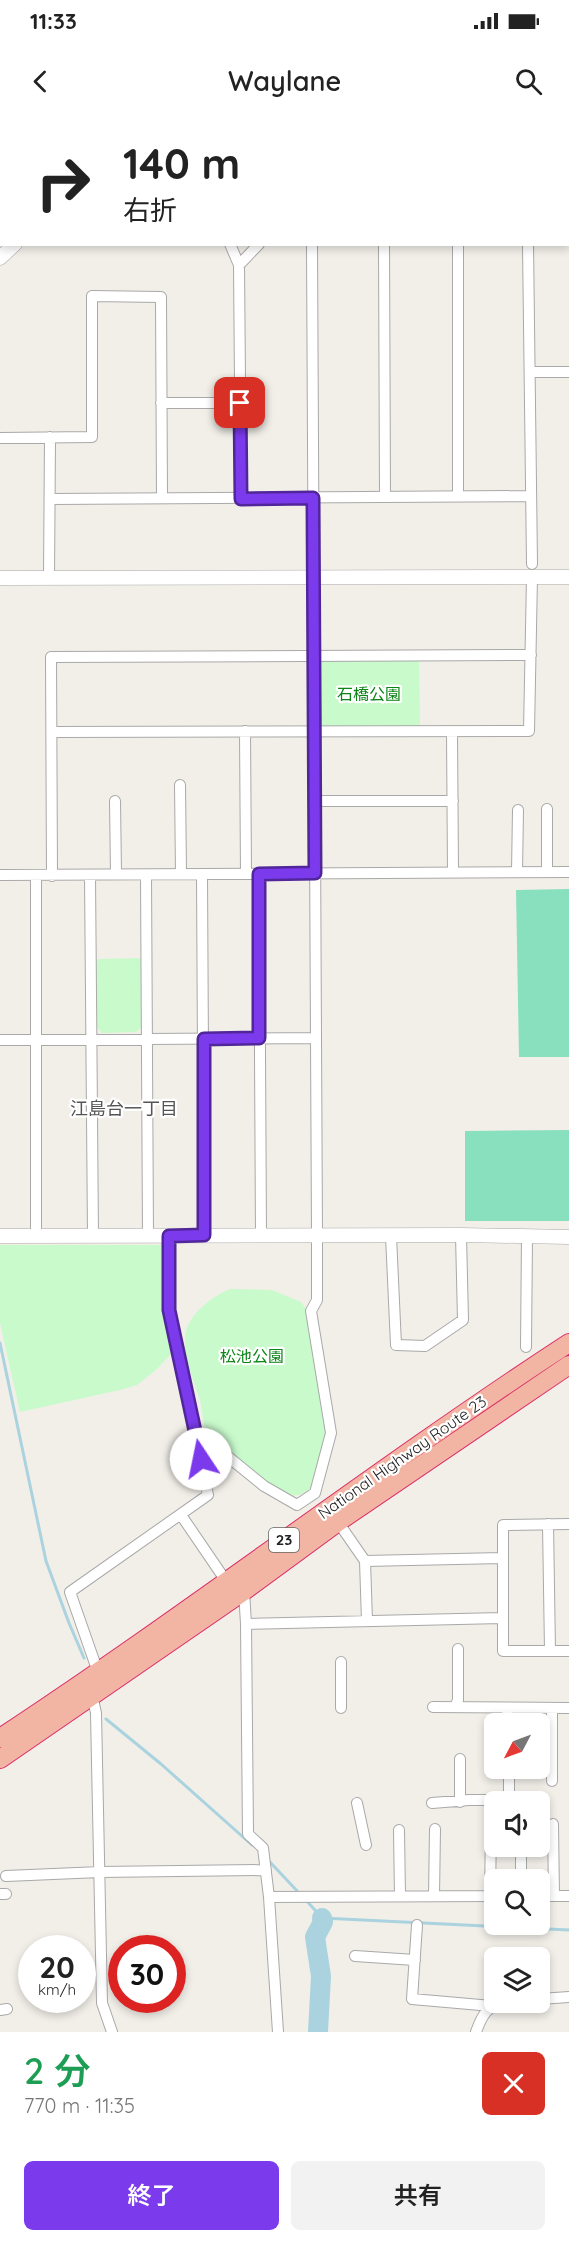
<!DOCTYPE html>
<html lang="ja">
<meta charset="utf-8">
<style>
:root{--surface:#fff;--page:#f2f2f2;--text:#222;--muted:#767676;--accent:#7c3aed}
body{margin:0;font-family:Quicksand,"Noto Sans JP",sans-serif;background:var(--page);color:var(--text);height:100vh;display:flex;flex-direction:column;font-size:22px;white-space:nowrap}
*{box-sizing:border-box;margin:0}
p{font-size:20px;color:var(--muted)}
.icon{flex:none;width:33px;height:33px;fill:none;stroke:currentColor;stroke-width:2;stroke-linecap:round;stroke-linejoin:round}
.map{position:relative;height:1912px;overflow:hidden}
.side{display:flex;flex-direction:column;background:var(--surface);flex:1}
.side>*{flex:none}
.banner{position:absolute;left:0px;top:0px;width:570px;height:126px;box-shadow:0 3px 9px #0003;background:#fff;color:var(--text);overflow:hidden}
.needle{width:39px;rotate:229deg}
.fabs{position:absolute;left:484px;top:1593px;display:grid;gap:12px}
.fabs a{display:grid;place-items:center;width:66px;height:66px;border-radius:9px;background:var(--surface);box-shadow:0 3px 9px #0003;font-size:30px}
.speed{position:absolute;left:18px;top:1815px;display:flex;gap:12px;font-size:30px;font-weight:700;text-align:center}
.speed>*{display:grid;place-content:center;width:78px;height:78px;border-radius:50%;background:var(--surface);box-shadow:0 3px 9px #0003;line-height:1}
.speed small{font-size:15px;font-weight:400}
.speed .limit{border:9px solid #d22;background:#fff;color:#111}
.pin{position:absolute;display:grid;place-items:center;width:51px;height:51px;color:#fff;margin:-26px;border-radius:12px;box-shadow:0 3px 9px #0006}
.me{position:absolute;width:66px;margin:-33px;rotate:349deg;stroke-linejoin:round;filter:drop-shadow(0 0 4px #0008)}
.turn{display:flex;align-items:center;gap:21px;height:126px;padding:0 24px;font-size:27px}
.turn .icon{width:78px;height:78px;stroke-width:2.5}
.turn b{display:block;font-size:42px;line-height:51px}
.round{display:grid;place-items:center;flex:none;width:63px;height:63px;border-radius:9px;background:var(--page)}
.headline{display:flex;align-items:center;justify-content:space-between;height:102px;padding:0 24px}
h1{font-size:36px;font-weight:600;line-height:45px;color:#1e9e55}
.cta{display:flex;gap:12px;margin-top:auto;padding:12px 24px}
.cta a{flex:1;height:69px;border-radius:9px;background:var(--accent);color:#fff;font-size:24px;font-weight:600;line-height:69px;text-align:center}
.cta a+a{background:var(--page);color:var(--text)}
.status{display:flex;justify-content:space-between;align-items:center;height:42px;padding:0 30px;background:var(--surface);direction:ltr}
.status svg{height:16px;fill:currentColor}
header{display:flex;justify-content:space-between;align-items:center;height:78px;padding:0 24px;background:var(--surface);font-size:27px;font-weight:600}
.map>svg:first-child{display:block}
</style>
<div class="status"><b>11:33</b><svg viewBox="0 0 49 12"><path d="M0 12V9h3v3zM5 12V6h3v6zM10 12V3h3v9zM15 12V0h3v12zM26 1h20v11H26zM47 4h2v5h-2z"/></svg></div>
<header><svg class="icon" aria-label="back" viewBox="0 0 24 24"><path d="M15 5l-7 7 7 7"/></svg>Waylane<svg class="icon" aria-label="search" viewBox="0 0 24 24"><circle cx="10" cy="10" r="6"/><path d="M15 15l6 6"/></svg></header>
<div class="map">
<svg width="569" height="1912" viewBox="0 0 569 1912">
<rect width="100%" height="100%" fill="#f2efe9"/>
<!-- park -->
<path fill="#c8facc" d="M322 541H419L420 607 322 606 319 600 318 543Z
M139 838 143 842V906L136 912 102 913 96 906 95 842 99 839Z
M0 1125H163V1191L171 1234 157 1249 137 1265 120 1270 20 1292 0 1203Z
M230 1169 272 1170 301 1182 309 1193 327 1312 314 1366C308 1372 298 1376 290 1376 275 1374 218 1329 209 1316 202 1305 203 1292 200 1280 194 1262 184 1237 185 1218 185 1197 212 1176 230 1169Z"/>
<!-- pitch -->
<path fill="#88e0be" d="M569 769V937H519L516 770Z
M569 1010V1101H465V1011Z"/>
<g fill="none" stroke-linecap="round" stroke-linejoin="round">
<!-- stream -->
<path stroke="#aad3df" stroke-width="3" d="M0 1223 46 1441 69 1503 84 1538
M106 1599 161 1644 252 1725
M268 1740 300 1774
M305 1779 322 1798 569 1810"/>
<!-- river -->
<path stroke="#aad3df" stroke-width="20" d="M318 1912 321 1856 315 1817 323 1802 322 1798"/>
<!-- minor casing -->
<g stroke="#a9a9a9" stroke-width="12">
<path id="minor" d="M160 0 161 2
M204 0 221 2
M254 2 262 0
M358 2 359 0
M568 60H569
M230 124 239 145 241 379
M384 124 385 377
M458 124V377
M528 124 532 444
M239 145 259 124
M530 252H569
M161 283H240
M0 318 92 317V176L161 177 162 378
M50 379 530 376
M49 458 50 317
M245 611 246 754
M53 612 529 611 532 457
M452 612 453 752
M180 665 181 754
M115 681 116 754
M314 681H453
M517 752 518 690
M547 752V689
M259 754 261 1115
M0 755 569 752
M90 755 93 1116
M146 755 148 1116
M202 755 204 1115
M36 756V1116
M52 756 51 537 531 535
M0 920 315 918
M391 1116 396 1225 425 1226 463 1200 461 1115
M526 1227 527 1117
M201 1339 207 1336 216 1327 264 1366 297 1385 315 1373 331 1313 311 1191 317 1180V1116L312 124
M181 1395 226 1461
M338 1402 365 1441 367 1501
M548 1404 550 1531
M569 1404 503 1405V1531H569
M365 1441 502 1438
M244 1471 246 1504 248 1714 263 1728 269 1777 278 1912
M246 1504 502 1498
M341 1542V1588
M98 1552 70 1472 208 1375 169 1190V1116
M92 1575 96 1593 102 1883 112 1912
M433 1587 569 1588
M455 1587 458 1580V1529
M507 1588 508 1604
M552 1588V1661
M460 1682V1639
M357 1683 366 1725
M432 1683 469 1680H509V1648
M553 1704 554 1776
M399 1710 400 1776
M521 1726V1760
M6 1756 100 1752 266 1750
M0 1774H6
M434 1776 435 1709
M490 1776 491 1707
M540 1776H569
M269 1777 495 1776
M417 1805 412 1879 492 1886
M355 1836 415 1840
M540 1879 569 1877
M0 1890 7 1889
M476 1912C482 1895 487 1886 505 1882"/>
</g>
<!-- tertiary casing -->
<g stroke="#a9a9a9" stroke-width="15">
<path id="tertiary" d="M0 138 15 124
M0 458 569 457
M0 1116 461 1115 569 1117"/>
</g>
<!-- trunk casing -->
<g stroke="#dc2a67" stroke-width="20">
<path id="trunk" d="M0 1618C193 1491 376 1349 569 1223
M0 1639 244 1471 338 1402 569 1245"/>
</g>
<!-- minor -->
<use href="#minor" stroke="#fff" stroke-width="10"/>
<!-- tertiary -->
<use href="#tertiary" stroke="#fff" stroke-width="14"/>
<!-- trunk -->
<use href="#trunk" stroke="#f2b4a3" stroke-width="18"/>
<!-- rail casing -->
<g stroke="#707070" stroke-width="5">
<path id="rail" d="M28 0 46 2
M99 0 116 2
M568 40H569"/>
</g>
<!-- rail -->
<use href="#rail" stroke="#fff" stroke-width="3" stroke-dasharray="9" stroke-linecap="butt"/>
</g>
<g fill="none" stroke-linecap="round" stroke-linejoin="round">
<!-- route casing -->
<g stroke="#51269a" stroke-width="15">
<path id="route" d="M201 1339 169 1190V1116L204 1115V919L259 918V754L315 753 313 378 241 379 240 283"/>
</g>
<!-- route -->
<use href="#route" stroke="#7c3aed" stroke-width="10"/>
</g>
<g text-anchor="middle" stroke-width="4.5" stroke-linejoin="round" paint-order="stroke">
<!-- shield labels -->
<rect fill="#fff" stroke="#646464" stroke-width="1.5" x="269" y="1408" width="30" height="24" rx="4.5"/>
<g font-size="15" font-weight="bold" fill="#222">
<text x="284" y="1425">23</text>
</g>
<!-- park labels -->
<g font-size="16" fill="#0c8416" stroke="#fff">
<text x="369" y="580">石橋公園</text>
<text x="252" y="1242">松池公園</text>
</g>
<!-- street labels -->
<g font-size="16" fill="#222" stroke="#fff">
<text transform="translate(402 1337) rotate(-35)" y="6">National Highway Route 23</text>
</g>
<!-- neighbourhood labels -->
<g font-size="18" fill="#555" stroke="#fff">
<text x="124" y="995">江島台一丁目</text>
</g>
</g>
</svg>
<div class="fabs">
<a><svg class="needle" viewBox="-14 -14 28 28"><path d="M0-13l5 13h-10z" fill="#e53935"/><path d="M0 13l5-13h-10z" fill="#767676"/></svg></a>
<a><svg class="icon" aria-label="sound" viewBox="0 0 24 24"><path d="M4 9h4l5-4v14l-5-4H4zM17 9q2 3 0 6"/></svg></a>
<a><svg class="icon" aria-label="search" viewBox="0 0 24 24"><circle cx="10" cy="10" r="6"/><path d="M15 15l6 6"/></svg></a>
<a><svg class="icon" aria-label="layers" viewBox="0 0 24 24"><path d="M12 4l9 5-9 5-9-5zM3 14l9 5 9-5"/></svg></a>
</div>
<div class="speed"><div>20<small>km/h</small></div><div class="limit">30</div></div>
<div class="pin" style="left:240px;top:283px;background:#d93025"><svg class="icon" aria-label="arrive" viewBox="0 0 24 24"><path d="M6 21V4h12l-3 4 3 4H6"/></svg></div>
<svg class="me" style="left:201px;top:1339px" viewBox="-20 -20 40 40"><circle r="19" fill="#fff"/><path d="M0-13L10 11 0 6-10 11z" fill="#7c3aed"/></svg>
<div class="banner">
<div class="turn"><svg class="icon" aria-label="right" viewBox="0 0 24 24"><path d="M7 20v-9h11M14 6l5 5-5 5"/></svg><div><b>140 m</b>右折</div></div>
</div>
</div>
<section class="side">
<div class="headline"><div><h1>2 分</h1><p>770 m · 11:35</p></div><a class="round" style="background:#d93025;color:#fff"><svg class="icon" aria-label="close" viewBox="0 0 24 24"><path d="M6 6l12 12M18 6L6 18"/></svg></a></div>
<div class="cta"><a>終了</a><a>共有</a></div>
</section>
